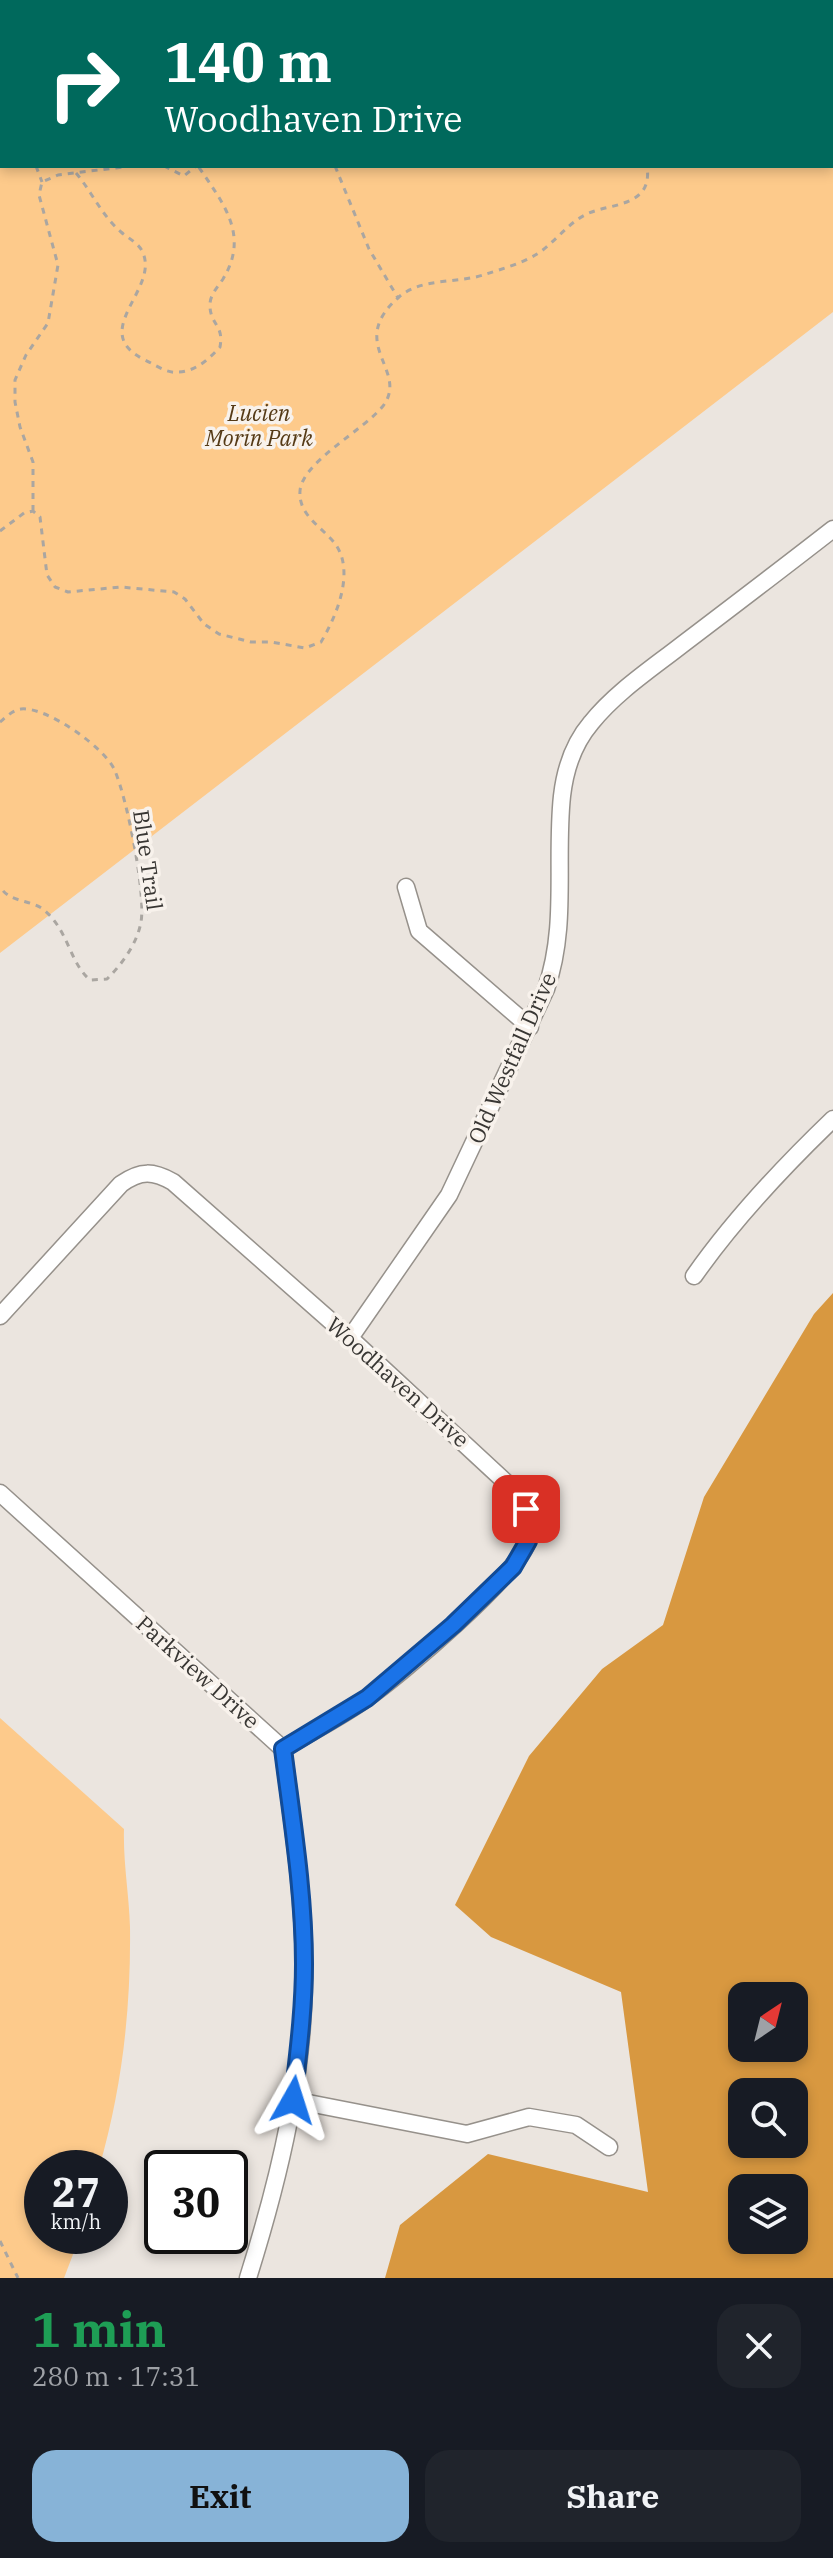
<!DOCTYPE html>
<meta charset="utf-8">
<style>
:root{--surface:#171b24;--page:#20242c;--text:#f1f3f6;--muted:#9ea1a6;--accent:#87b3d7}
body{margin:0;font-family:"IBM Plex Serif",serif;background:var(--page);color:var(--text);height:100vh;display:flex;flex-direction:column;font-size:30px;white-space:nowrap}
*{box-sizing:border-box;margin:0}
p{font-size:26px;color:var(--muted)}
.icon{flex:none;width:44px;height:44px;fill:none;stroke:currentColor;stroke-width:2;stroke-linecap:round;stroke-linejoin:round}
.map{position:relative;height:2278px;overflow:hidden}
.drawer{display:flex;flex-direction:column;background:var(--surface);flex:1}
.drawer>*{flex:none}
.banner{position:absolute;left:0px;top:0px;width:834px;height:168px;box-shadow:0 4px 12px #0003;background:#00695c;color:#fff;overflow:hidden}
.needle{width:52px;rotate:35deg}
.buttons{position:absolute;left:728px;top:1982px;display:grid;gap:16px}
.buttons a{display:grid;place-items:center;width:80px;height:80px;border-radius:16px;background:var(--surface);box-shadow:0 4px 12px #0003;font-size:40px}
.speed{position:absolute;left:24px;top:2150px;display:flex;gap:16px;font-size:40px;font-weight:700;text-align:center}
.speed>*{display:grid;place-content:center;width:104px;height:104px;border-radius:50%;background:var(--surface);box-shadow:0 4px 12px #0003;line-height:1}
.speed small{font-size:20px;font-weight:400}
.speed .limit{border:4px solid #111;border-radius:12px;background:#fff;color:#111}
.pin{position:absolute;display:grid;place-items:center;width:68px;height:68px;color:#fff;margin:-34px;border-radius:16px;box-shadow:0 4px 12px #0006}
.me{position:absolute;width:88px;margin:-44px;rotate:6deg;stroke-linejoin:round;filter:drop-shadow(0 0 6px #0008)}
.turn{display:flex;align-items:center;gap:28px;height:168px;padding:0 32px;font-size:36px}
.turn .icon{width:104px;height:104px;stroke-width:2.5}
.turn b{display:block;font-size:56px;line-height:68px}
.round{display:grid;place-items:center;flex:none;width:84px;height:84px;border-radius:24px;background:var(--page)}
.headline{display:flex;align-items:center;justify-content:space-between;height:136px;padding:0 32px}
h1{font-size:48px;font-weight:700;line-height:60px;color:#1e9e55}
.action{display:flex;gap:16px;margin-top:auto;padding:16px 32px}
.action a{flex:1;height:92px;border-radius:24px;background:var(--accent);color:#111;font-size:32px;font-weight:700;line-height:92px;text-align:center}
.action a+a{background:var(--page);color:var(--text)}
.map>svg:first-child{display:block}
</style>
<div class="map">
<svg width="833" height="2278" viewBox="0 0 833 2278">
<rect width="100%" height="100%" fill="#ebe5df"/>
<!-- green -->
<path fill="#fdca8b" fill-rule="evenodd" d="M0 0H833V312L0 953ZM2 2H832V166H2Z
M0 1718 124 1829C123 1862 129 1894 130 1927 131 2009 122 2089 99 2168H42V2236H80L64 2278H0Z"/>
<!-- forest -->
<path fill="#d89840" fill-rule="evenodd" d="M833 1293V2278H385L400 2225 488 2154 648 2192 621 1992 491 1937 455 1905 529 1756 602 1669 663 1625 704 1497 814 1314ZM742 1996H794V2048H742ZM742 2092H794V2144H742ZM742 2188H794V2240H742Z"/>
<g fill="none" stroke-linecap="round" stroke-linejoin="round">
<!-- minor casing -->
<g stroke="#96918b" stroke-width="19">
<path id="minor" d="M406 887 419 931 530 1027
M694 1276C734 1219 783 1167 833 1119
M0 1316 121 1184C141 1170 153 1171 173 1182L350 1338 513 1489C523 1505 532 1520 528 1540 522 1572 398 1677 367 1698 341 1717 310 1732 283 1749
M350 1338 449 1195 546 989C568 926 555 861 562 796 565 770 574 743 591 723 616 692 651 669 683 644 733 606 783 568 833 529
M0 1493 283 1749C292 1819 303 1890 304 1961 306 2069 280 2176 248 2278
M293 2100 467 2134 529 2117 576 2125 609 2147"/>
</g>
<!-- path -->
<path stroke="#aaa6a1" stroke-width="3" stroke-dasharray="6 6" stroke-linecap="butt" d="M25 0 26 2
M108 0 109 2
M312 0V2
M516 0 517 2
M4 2 5 0
M187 2 188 0
M480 2 482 0
M690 2V0
M0 8 2 5
M36 166 42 182
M164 166 184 176 196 166
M335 166 369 249 398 298
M76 173C92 192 102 216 121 232 129 239 139 243 143 253 159 290 87 332 145 360 156 365 167 374 179 372 196 371 209 359 220 347 224 325 211 325 210 307 209 296 217 288 223 279 250 235 223 203 198 166
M33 511V462L20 427 15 402V380L26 355 48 323 58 265 39 195 42 182 58 175 131 166
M0 531 24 513 33 511 40 517 47 575 55 587 68 592 121 587 174 592 185 599 204 624 219 634 251 642H271L305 648 321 642C336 617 355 573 336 545 324 528 298 516 300 491 302 462 364 430 383 406 410 370 345 344 399 297 422 277 459 284 486 274 502 269 523 263 537 254 556 242 568 222 589 213 614 203 653 206 647 166
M0 722C6 717 13 710 21 709 46 706 106 748 115 771 127 799 146 893 141 922 137 944 122 964 107 979L90 980C69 962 69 931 44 910 31 899 8 903 0 886
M0 2241 18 2278"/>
<!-- minor -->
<use href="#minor" stroke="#fff" stroke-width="16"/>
</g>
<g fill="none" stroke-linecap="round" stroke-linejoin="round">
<!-- route casing -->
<g stroke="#114b97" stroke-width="20">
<path id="route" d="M293 2100C298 2055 304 2010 304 1964 304 1892 292 1820 283 1749L367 1698 453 1625 513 1567 528 1541 526 1509"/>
</g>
<!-- route -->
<use href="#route" stroke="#1a73e8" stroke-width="14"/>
</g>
<g text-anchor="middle" stroke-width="7" stroke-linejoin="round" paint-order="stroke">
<!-- park labels -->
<g font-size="22" font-style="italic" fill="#553a16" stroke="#f8f2ec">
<text x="259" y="421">Lucien<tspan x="259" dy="25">Morin Park</tspan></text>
</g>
<!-- street labels -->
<g font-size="22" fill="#383633" stroke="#f8f2ec">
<text transform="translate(148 860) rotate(82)" y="8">Blue Trail</text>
<text transform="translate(512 1058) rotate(-66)" y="8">Old Westfall Drive</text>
<text transform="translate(398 1382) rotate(42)" y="8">Woodhaven Drive</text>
<text transform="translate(198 1672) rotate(42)" y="8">Parkview Drive</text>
</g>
</g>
</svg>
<div class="buttons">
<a><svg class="needle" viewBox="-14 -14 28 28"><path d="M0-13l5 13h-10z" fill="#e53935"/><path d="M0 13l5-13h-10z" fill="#9ea1a6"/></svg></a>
<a><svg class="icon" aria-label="search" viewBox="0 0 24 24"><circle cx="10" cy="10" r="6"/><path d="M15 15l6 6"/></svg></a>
<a><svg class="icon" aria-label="layers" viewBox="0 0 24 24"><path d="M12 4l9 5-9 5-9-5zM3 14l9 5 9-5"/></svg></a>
</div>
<div class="speed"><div>27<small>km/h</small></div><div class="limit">30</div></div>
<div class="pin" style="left:526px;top:1509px;background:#d93025"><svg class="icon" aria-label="arrive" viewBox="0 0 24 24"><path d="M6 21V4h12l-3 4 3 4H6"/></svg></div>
<svg class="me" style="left:293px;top:2100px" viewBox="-20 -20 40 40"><path d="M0-17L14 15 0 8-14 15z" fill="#1a73e8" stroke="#fff" stroke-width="4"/></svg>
<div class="banner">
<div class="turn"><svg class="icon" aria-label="right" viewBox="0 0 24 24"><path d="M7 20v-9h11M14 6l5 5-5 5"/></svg><div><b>140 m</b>Woodhaven Drive</div></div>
</div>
</div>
<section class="drawer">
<div class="headline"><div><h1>1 min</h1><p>280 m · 17:31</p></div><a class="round"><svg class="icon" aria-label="close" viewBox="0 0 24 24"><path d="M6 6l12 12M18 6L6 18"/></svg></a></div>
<div class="action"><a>Exit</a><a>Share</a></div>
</section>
